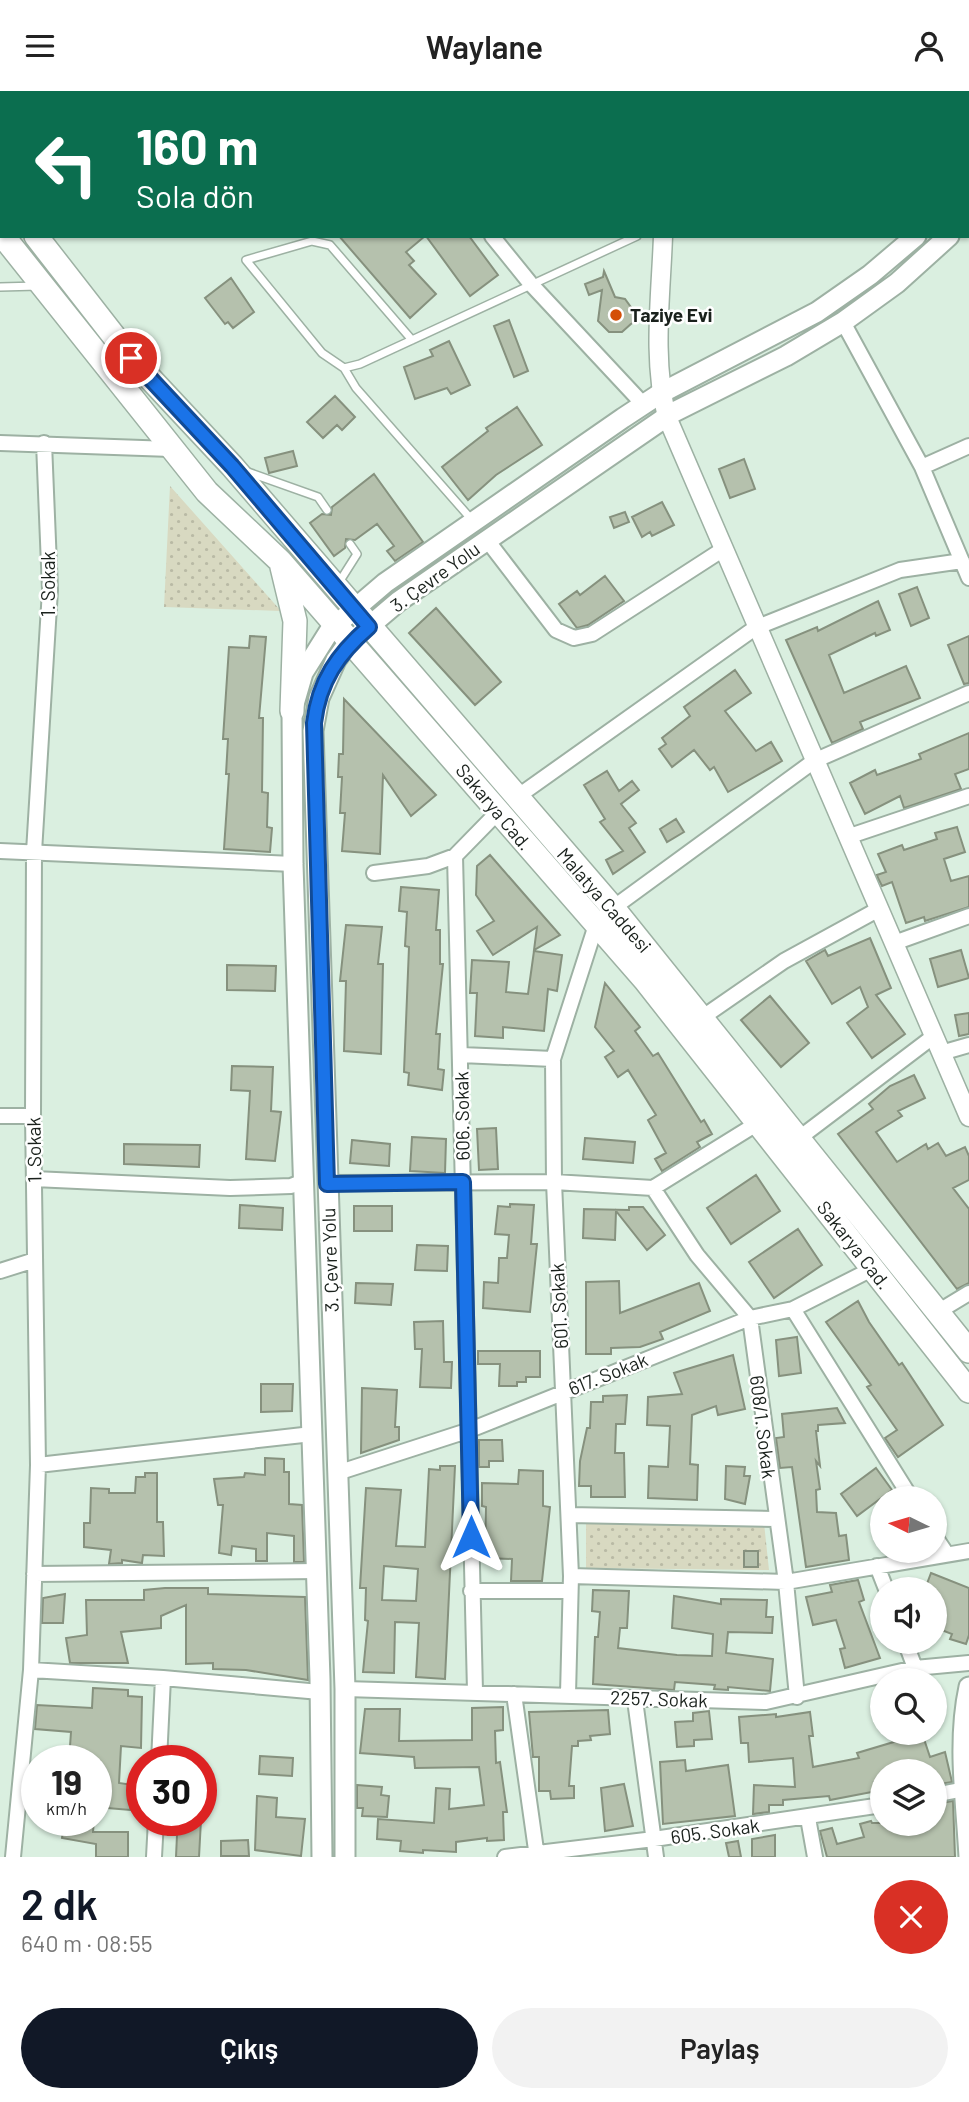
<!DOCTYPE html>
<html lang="tr">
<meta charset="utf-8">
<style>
:root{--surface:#fff;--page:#f2f2f2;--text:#222;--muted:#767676;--accent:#111827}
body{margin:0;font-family:Barlow,sans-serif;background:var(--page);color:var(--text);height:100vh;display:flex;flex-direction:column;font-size:26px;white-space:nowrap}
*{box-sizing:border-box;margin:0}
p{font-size:23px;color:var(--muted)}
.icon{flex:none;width:38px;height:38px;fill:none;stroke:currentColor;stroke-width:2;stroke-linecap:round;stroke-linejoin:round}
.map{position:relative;height:1766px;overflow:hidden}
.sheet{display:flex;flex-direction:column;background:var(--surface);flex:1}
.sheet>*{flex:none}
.banner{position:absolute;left:0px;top:0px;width:970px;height:147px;box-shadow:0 2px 5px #0004;background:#0b6e4f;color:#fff;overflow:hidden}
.needle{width:46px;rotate:275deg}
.buttons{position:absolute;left:870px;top:1395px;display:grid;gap:14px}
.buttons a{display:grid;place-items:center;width:77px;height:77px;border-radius:50%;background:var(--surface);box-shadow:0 2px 5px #0004;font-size:35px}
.speed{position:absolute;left:21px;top:1654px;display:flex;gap:14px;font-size:35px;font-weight:700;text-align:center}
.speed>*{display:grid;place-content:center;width:91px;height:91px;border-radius:50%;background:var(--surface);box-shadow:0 2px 5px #0004;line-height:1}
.speed small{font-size:18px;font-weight:400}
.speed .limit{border:10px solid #d22;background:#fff;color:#111}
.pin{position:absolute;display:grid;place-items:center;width:60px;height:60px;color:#fff;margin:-30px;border:4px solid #fff;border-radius:50%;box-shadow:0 2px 7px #0007}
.me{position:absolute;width:77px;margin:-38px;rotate:0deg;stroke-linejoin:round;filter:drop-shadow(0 0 5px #0008)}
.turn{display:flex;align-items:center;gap:24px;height:147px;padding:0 21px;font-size:32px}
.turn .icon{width:91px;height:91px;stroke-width:2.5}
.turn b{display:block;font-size:49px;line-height:60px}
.round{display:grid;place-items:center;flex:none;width:74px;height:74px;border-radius:37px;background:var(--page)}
.summary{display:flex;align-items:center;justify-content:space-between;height:119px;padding:0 21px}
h1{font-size:42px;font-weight:600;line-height:52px;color:var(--accent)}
.action{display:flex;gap:14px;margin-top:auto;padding:14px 21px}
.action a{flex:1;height:80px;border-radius:42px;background:var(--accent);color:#fff;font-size:28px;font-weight:600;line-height:80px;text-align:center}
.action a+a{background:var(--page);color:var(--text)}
header{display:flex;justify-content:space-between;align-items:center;height:91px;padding:0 21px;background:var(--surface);font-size:32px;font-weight:600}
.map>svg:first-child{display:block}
</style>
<header><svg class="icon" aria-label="menu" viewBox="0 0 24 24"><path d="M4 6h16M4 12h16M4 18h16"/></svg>Waylane<svg class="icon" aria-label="person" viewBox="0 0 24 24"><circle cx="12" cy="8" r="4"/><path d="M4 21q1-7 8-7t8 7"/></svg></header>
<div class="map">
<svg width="969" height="1766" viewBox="0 0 969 1766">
<defs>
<pattern id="green-dots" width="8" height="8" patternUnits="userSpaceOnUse" patternTransform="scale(1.75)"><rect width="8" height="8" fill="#d8d9c1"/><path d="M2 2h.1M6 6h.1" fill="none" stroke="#b9baa5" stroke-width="1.8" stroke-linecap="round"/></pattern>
</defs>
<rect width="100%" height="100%" fill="#daefe0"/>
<!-- green -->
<path fill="url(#green-dots)" d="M170 395 281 520 164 516Z
M586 1430 764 1432 769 1479 586 1477Z"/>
<!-- building -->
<path fill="#b5c1ad" stroke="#86917e" stroke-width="2" fill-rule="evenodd" d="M339 145H425L406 161 414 170 409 174 436 203 410 227Z
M426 145H469L498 184 470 205Z
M604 180 615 206 625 208 633 219 632 232 622 241H609L598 230 602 199 589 204 585 193 603 186Z
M231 187 254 221 233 237 228 231 225 233 205 207Z
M509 229 528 280 514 286 494 235Z
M449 250 470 294 451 303 447 297 415 308 404 276 433 265 430 259Z
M335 305 355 326 342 339 337 334 323 347 307 331Z
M517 316 542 354 496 384 468 409 442 376 488 340 486 337Z
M293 360 297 375 269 382 265 367Z
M744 368 755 398 730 407 719 378Z
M374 383 423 451 395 470 387 460 394 455 377 433 355 449 346 448 345 457 334 465 310 432 322 423 331 424 332 416Z
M662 411 674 434 652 445 650 441 642 446 632 426Z
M625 421 629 431 614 437 610 426Z
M605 485 624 510 588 534 577 537 559 513 577 500 580 504Z
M917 496 929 527 911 535 899 503Z
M878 510 890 539 876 545 875 542 829 564 844 602 906 575 920 607 860 631 863 638 832 652 786 549 817 536 818 540Z
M436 517 501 591 475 614 409 542Z
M250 545 266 546 259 627H263L262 701 268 702 267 736 272 737 270 761 224 758 229 683H226L228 648H223L229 556 249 557Z
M969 545V592L964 593 948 554Z
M735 579 751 602 725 620 756 660 771 651 782 670 728 701 714 676 710 679 694 659 672 676 659 658 666 653 662 647 690 625 684 616Z
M344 608 436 704 411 725 383 684 380 763 342 760 345 722H340L342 686H338L339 663H343Z
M969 642V678L955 683 961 698 904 717 900 705 865 723 850 692 875 679 877 684 921 668 919 663Z
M607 680 619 700 632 690 639 699 621 713 636 732 629 737 645 761 613 783 606 769 623 760 600 731 605 728 584 694Z
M676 728 684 741 667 751 660 738Z
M957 736 965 761 944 768 951 790 969 785V816L925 830 924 826 906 832 892 791 882 795 878 787 877 784 886 781 878 763 902 754 904 759 937 748 935 742Z
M490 764 531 811 560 844 534 859 537 836 493 864 477 840 494 830 476 804 477 775Z
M401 796 439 799 436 839H440V873H443L436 943H440L438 978 444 979 442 999 408 994 409 982 404 981 409 856 405 855 407 821 399 820Z
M346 834 382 836 378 873H383L381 963 344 960 346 890H340Z
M870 847 891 897 876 904 905 943 872 967 847 932 868 916 860 896 832 913 806 870 825 859 828 865Z
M961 859 969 887 938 896 930 868Z
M534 860 562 864 557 900 548 898 544 940 503 936V947L475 945 477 902H470L472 869 509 871 506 901 528 903Z
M227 874 276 875 275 900 227 899Z
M605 892 640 936 635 940 653 965 658 962 701 1031 704 1029 712 1043 697 1051 700 1056 662 1080 655 1068 666 1062 648 1029 656 1024 628 979 618 986 605 966 614 960 595 936Z
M770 905 809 952 781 976 741 929Z
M969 922V943L959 945 955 924Z
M232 975 273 976 271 1020 281 1021 275 1070 246 1068 250 1000 231 999Z
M914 984 925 1007 898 1020 902 1025 876 1041 897 1071 926 1053 928 1058 938 1052 946 1065 965 1056 969 1065V1089L953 1097 969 1118V1192L957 1198 838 1043 873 1018 869 1013 890 995Z
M496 1037 498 1078 479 1079 477 1038Z
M412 1046 446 1048 445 1082 410 1080Z
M585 1047 635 1051 633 1072 583 1068Z
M352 1049 390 1053 389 1075 350 1072Z
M124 1053 200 1054 199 1076 124 1073Z
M756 1084 780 1120 731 1153 707 1117Z
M510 1113 534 1114 531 1153H537L530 1221 483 1217 484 1191 498 1192 499 1167H507L509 1144 495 1143 498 1115 510 1116Z
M240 1114 283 1117 282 1139 239 1137Z
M354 1115H392V1140H354Z
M629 1116H643L665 1144 647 1159 616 1120 615 1149 583 1147 584 1118 629 1119Z
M798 1138 822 1174 774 1207 749 1171Z
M417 1154 448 1155 447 1180 415 1179Z
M619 1190 620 1222 699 1192 710 1220 660 1241 663 1248 640 1256 611 1257V1263H586V1191Z
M356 1192 393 1193 391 1214 355 1212Z
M858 1210 869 1231 899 1274 902 1272 943 1334 898 1366 885 1347 897 1339 867 1296 871 1294 826 1231Z
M443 1230 444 1271H452L451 1297 420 1296 422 1258H415L414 1231Z
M797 1246 801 1282 779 1285 776 1249Z
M478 1260H540V1286H526V1291H517V1295H499L500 1273H478Z
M733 1264 745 1318 718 1324 716 1315 692 1324 690 1373 698 1374 697 1409 648 1407 649 1375 668 1376 670 1335 647 1334 648 1306 682 1303 674 1282Z
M261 1293H293L292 1320 261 1321Z
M362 1297 397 1299 395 1336H399V1349L361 1362Z
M627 1304 625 1333H616L615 1362H624L625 1406H591V1395H579L580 1370 587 1337H590L591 1311H603V1305Z
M837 1317 845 1332 818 1334V1340H816L820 1375 816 1370 820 1398 816 1399 817 1421 836 1422 839 1445 846 1444 849 1469 806 1476 792 1376 780 1377 776 1347 784 1346 782 1323Z
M479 1349H502L503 1370H489V1376H479Z
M265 1367 284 1368V1381H289V1413L302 1414 304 1471H294V1445L267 1442V1470H256V1458L232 1455 231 1464 219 1462 223 1414H218L214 1388 244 1386 245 1382 265 1384Z
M440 1375H455L445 1588 416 1586 419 1532 395 1531 394 1582 363 1581 368 1530 365 1529 366 1497H360L366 1397 401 1399 396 1455 425 1456 429 1378 440 1379ZM384 1475 418 1478 416 1510 382 1509Z
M726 1375 745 1376 744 1385H750L745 1413 725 1408Z
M876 1377 892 1399 857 1425 841 1403Z
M519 1379 543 1380V1415L550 1416 542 1490H511L512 1468 485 1467 486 1416 482 1415V1392L518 1393Z
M145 1382H157V1431H163L164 1465 143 1464 142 1472 122 1469V1472L109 1473 111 1459 84 1456V1432H90L91 1397 109 1398V1402H135L136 1386H145Z
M744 1460H758V1476H744Z
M931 1482 969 1497V1544L966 1553 950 1548 952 1543 934 1536V1498H925Z
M858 1489 864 1509 859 1511 880 1567 845 1577 840 1558 845 1557 836 1529 813 1534 806 1506 832 1501 830 1494Z
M165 1497H208V1503L305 1506 308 1589 246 1579 213 1578V1572L186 1573V1514L161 1525V1537L121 1541 128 1572H70L66 1547 87 1544 86 1509H144V1499Z
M593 1499 629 1500 627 1537H620L618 1557 677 1564 712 1565 713 1543 672 1537 674 1505 721 1513V1508L767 1509 766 1526H773L772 1542 728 1541 726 1562 773 1568 770 1600 728 1596V1599L714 1598 715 1594 675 1591 674 1599 593 1593 595 1546H598L600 1521 592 1520Z
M65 1503 63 1532H42L43 1507Z
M93 1597 128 1599V1605L142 1606 141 1657 121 1655 119 1692 133 1694 130 1719 96 1716 100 1670H69L71 1641 35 1638 37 1614 92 1617Z
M503 1616V1639L495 1640 496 1672 500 1671 507 1721H503L504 1749 487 1750V1747L456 1751V1761L423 1759V1762L400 1760 401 1750 377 1748 378 1728 434 1732 436 1697 450 1698 449 1718 484 1714 479 1676 415 1677 414 1666 360 1662 365 1618H400L399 1650 472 1649V1617Z
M608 1619 610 1643 590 1645 591 1649 578 1650V1655H572L569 1695H574V1707L551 1708 550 1700H539V1666H533L529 1621Z
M709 1620 712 1648 694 1649V1655L677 1656 675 1631 693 1630V1622Z
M810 1621 813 1645H809L813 1676 859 1667 857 1662 897 1650 895 1645 905 1642H922L930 1666 945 1661 952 1691 934 1694V1680H882V1689L874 1691 877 1700 830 1709 829 1705 783 1709V1714H769V1721L753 1723 754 1694 795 1696 793 1667 749 1671 748 1652H741L739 1626 776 1623V1626Z
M260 1665 293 1667 292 1685 259 1683Z
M685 1669 686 1680 728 1674 735 1725 663 1733 660 1671Z
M624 1693 633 1735 605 1740 601 1697Z
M357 1694 382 1696 381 1704 389 1705 387 1726 362 1725 363 1717H357Z
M257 1705 277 1707 276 1726 305 1728 301 1765 255 1759Z
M953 1710 955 1766H827L820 1740 832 1737 837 1753 864 1746 860 1733 871 1730 872 1732H934V1713Z
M69 1729H94L93 1741H128V1766H96V1753L62 1747 64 1733H69Z
M169 1729H201L199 1766H176L177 1744H168Z
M775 1744V1766H752V1748Z
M248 1749 249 1765H221V1750Z
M738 1750 741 1766H729L726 1752Z"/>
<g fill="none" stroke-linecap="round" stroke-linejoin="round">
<!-- service casing -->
<g stroke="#9db1a3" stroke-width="10">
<path id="service" d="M0 196 38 195
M412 249 330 154 312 150 246 169 322 262 344 277 356 297 472 429
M344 277 360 273 637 145
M245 380 318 406 327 419
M338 493 357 463 350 453"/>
</g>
<!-- minor casing -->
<g stroke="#9db1a3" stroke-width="18">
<path id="minor" d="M113 0V2
M354 0 355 2
M160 2 165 0
M824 2 831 0
M0 56H2
M492 145 530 192 643 313
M843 231 922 376 969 487
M0 352 171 358
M922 376 969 355
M487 449 556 539 574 547 592 543 722 459
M517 706 755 537 900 479 962 470
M847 746 969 705
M0 760 293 773
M374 782 428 775 455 765
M894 852 969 825
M703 926 784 870 879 818
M941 962 969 954
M461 964 553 968
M0 1025H33
M798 1048 934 945
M34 1088 230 1097 291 1095 304 1090
M327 1092 554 1091 653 1097 758 1032
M653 1097 697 1164 750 1227 786 1491 797 1606
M0 1180 35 1169
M793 1218 911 1407
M936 1222 969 1202
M38 1374 312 1343
M337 1382 470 1339 750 1227 793 1218 874 1177
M569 1424 775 1428
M934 1444 946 1462
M877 1475 886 1498
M34 1483 317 1480
M571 1485 786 1491 969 1460
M471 1500H570
M905 1550 915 1577
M31 1579 163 1587 320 1601
M345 1598 766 1611 915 1577 969 1572
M475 1600 455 765 499 720
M514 1603 537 1766
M568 1603 571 1485 554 1091 553 968 596 834 613 817 814 670 969 602
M635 1609 656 1766
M159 1670 163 1587
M934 1704 965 1698
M808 1727 815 1766
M13 1766 31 1579 38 1374 33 1025 34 761 50 499 44 352
M154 1766 156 1729
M505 1766 654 1748 882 1714"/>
</g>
<!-- tertiary casing -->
<g stroke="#9db1a3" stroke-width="21">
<path id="tertiary" d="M674 0 675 2
M663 145C661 204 652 268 667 326L969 1026"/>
</g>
<!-- secondary casing -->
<g stroke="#9db1a3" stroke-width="23">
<path id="secondary" d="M968 92 969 91
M968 125 969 124
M322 1766 320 1588 293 773 292 620 303 582 330 539 385 492 623 327 661 302 817 221 870 184 916 145
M345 1766V1598L313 640 319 607 336 569 346 555 399 510 672 322 786 265 843 231 897 192 949 145
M969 1766C966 1710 957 1651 969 1596"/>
</g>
<!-- primary casing -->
<g stroke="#9db1a3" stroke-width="26">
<path id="primary" d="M0 101 2 103
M3 145 207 401 280 470 645 889 969 1300
M36 145 131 267 232 375 613 817 969 1260
M282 476 295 530 292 620"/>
</g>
<!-- service -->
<use href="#service" stroke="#fff" stroke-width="7"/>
<!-- minor -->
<use href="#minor" stroke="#fff" stroke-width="14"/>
<!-- tertiary -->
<use href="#tertiary" stroke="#fff" stroke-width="18"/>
<!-- secondary -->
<use href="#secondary" stroke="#fff" stroke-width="19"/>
<!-- primary -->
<use href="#primary" stroke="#fff" stroke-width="23"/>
</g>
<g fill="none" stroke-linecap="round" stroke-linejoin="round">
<!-- route casing -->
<g stroke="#114b97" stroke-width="18">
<path id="route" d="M131 267 232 375 369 536C338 563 319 590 314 632L327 1093 463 1091 471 1446"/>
</g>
<!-- route -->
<use href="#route" stroke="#1a73e8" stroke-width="12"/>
</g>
<!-- markers -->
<circle fill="#d44f07" stroke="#fff" stroke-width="2.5" cx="616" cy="224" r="7"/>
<g text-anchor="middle" stroke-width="5" stroke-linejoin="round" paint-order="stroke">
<!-- poi labels -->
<g font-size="19" font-weight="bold" fill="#1a211c" stroke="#fff" text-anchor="start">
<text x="630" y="231">Taziye Evi</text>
</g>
<!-- street labels -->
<g font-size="19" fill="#1a211c" stroke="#fff">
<text transform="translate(435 486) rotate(-36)" y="7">3. Çevre Yolu</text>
<text transform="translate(48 493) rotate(-90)" y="7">1. Sokak</text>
<text transform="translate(494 716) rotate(50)" y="7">Sakarya Cad.</text>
<text transform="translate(604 809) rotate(49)" y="7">Malatya Caddesi</text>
<text transform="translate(462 1025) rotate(-91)" y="7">606. Sokak</text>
<text transform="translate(34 1059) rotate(-91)" y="7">1. Sokak</text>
<text transform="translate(854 1154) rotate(52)" y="7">Sakarya Cad.</text>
<text transform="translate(330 1169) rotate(-92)" y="7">3. Çevre Yolu</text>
<text transform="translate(559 1215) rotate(-93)" y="7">601. Sokak</text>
<text transform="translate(608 1283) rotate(-22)" y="7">617. Sokak</text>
<text transform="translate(763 1336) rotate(83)" y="7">608/1. Sokak</text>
<text transform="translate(659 1608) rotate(2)" y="7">2257. Sokak</text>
<text transform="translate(715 1740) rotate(-8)" y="7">605. Sokak</text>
</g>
</g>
</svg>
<div class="buttons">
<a><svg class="needle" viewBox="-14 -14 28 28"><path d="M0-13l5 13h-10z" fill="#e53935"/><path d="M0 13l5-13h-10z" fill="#767676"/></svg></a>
<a><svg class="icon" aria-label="sound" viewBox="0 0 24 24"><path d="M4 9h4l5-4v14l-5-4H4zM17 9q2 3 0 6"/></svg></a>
<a><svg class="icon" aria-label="search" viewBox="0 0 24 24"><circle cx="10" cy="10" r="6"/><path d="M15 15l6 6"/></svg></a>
<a><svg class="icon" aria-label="layers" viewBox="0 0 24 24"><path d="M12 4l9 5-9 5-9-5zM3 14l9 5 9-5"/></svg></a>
</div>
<div class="speed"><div>19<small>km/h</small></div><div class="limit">30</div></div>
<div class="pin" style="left:131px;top:267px;background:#d93025"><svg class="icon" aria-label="arrive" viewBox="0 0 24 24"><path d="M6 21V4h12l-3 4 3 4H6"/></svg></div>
<svg class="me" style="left:471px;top:1446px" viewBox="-20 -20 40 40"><path d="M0-17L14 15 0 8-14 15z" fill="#1a73e8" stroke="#fff" stroke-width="4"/></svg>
<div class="banner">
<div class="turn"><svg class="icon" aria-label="left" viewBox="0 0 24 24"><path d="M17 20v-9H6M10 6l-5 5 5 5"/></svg><div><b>160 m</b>Sola dön</div></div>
</div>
</div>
<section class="sheet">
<div class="summary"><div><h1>2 dk</h1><p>640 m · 08:55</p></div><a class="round" style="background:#d93025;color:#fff"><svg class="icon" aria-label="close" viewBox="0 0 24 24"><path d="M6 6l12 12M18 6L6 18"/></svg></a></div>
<div class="action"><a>Çıkış</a><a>Paylaş</a></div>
</section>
